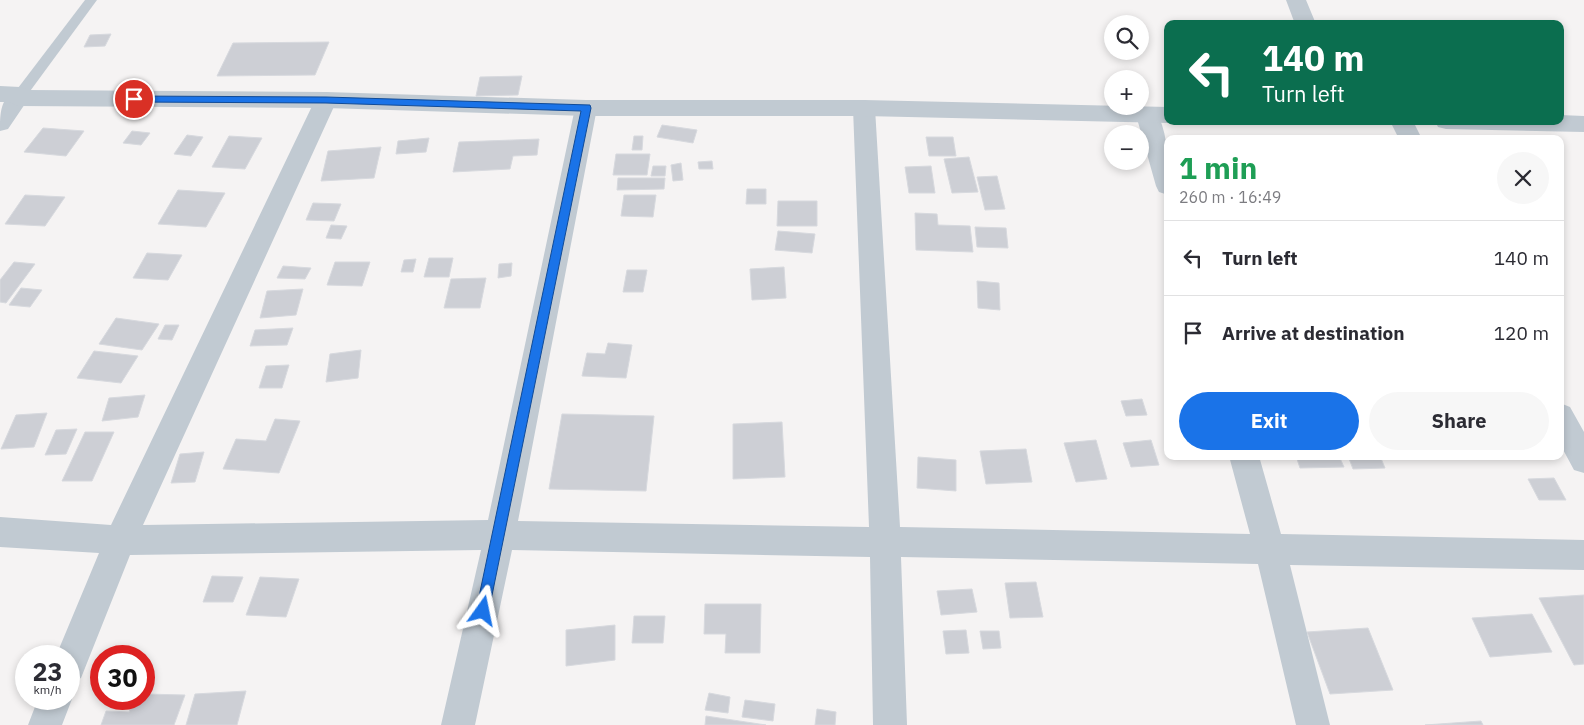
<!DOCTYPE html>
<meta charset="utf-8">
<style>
:root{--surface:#fff;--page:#f7f7f7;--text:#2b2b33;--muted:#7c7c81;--line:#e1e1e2;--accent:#1a73e8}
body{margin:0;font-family:"IBM Plex Sans",sans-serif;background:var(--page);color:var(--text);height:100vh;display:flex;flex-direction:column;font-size:19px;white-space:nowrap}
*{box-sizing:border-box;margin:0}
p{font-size:16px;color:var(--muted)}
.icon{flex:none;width:28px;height:28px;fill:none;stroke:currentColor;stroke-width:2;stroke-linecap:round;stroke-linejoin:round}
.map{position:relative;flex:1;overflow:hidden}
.sheet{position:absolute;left:1164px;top:135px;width:400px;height:325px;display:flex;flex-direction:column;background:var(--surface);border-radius:10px;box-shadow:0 2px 8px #0003}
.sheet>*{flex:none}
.top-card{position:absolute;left:1164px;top:20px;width:400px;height:105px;border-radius:10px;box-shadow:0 2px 8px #0003;background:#0b6e4f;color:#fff;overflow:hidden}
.controls{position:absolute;left:1104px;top:15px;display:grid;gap:10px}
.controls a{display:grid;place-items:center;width:45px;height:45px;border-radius:50%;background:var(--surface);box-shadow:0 2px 8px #0003;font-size:25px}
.speed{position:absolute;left:15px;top:645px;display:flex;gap:10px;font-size:25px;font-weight:700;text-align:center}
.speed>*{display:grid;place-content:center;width:65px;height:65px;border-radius:50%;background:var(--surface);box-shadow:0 2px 8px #0003;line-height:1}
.speed small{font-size:12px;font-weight:400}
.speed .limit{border:8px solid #d22;background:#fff;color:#111}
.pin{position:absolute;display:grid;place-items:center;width:42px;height:42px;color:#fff;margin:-21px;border:2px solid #fff;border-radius:50%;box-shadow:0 1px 5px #0007}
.me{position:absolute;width:55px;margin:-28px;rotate:12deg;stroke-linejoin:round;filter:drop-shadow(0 0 4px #0008)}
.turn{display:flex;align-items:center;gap:18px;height:105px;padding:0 15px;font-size:22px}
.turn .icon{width:65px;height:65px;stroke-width:2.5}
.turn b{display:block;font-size:35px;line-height:42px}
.round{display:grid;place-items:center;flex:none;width:52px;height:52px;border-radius:26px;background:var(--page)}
.overview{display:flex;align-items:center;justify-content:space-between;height:85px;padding:0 15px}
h1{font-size:30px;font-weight:700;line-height:38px;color:#1e9e55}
.action{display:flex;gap:10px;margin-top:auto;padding:10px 15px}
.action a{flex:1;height:58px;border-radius:30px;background:var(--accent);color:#fff;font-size:20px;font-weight:700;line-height:58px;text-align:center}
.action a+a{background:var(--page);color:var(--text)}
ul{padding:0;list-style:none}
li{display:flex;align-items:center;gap:15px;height:75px;padding:0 15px;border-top:1px solid var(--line)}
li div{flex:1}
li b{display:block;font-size:19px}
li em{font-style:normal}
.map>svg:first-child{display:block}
</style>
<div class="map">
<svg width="1584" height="725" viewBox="0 0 1584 725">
<rect width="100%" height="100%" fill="#f5f3f3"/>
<!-- building -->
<path fill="#cdcfd5" stroke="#d7d9de" d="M111 34 105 46 84 47 90 35Z
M329 42 315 75 217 76 233 43Z
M522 76 518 95 476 96 480 77Z
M662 125 697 130 693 143 657 137Z
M43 128 84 131 66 156 24 152Z
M132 131 150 133 141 145 123 143Z
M187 135 203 137 191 156 174 154Z
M229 136 262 138 245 169 212 167Z
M634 136H643L642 150H632Z
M926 137H953L956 156H929Z
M429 138 426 152 396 154 398 141Z
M539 139 537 155 513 156 510 169 453 172 459 142Z
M381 147 374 178 321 181 328 151Z
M616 154H650L647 175H613Z
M969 157 978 192 952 193 944 159Z
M712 161 713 169H699L698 162Z
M681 163 683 180 673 181 671 165Z
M653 166H666L665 176H651Z
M931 166 935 193H909L905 167Z
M997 176 1005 209 985 210 977 177Z
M618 178H665L664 189 617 190Z
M747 189H766V204H746Z
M178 190 225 193 206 227 158 224Z
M25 195 65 197 45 226 5 224Z
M624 195H656L653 217 621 216Z
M778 201H817V226H777Z
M313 203 341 204 334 221 306 220Z
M915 213 937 214 938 225 970 226 973 252 916 250Z
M331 225 347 226 341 239 326 238Z
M975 227 1006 228 1008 248 977 247Z
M778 231 815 234 812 253 775 250Z
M147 253 182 255 168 280 133 278Z
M429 258H453L449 277H424Z
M416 259 413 272H401L404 260Z
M14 262 35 264 6 303 0 302V280Z
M335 262H370L362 286 327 285Z
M512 263 511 276 498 278 499 264Z
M283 266 311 268 305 279 277 278Z
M784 267 786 298 752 300 750 269Z
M627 270H647L643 292H623Z
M486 278 480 308H444L451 279Z
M977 281 999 283 1000 310 978 308Z
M21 288 42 290 30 307 9 305Z
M303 289 296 315 260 318 267 291Z
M116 318 159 324 142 350 99 344Z
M165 325H179L172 340 158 339Z
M293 328 287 345 250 346 255 330Z
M608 343 632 345 626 378 582 376 587 353 605 354Z
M361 350 358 378 326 382 330 354Z
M94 351 138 356 121 383 77 378Z
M289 365 282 388H259L266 366Z
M145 395 138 417 102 421 109 398Z
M1142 399 1147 415 1126 416 1121 401Z
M47 413 34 447 1 449 16 415Z
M562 414 654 416 646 491 549 489Z
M275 419 300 421 279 473 223 469 236 439 266 441Z
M782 422 785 477 733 479V424Z
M77 429 66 454 45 455 56 430Z
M85 432H114L92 481H62Z
M1096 440 1107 479 1076 482 1064 443Z
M1151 440 1159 465 1131 467 1123 443Z
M1026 449 1032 482 986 484 980 451Z
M204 452 195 482 171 483 180 454Z
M1296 456H1339L1344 467 1300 468Z
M1348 456H1380L1385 468 1353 469Z
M918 457 956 460V491L917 488Z
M1554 478 1566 500H1539L1528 479Z
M212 576 243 577 233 602H203Z
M260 577 299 579 286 617 246 615Z
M1036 582 1043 617 1010 618 1005 583Z
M972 589 977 612 941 615 937 591Z
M1584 595V664L1574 665 1539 598Z
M705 604H761L760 653H725L726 634H704Z
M1532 614 1552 652 1490 657 1472 618Z
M634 616H665L663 643H632Z
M615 625V660L566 666V630Z
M1368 628 1393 690 1330 694 1307 632Z
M966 630 969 653 946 654 943 631Z
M980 631H999L1001 648 983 649Z
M246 691 237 725H186L195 694Z
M709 693 730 697 728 713 705 710Z
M144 694 185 695 174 725H101L106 711 129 712 134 699H144Z
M745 700 775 704 773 721 742 717Z
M817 709 836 712 835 725H815Z
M706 716 766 725H705Z
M1481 721 1483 725H1425Z"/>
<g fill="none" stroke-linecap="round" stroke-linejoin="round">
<!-- service -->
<path fill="#c1cad2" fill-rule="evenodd" d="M85 0H97L25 98H15L13 95 15 92Z"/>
<!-- minor -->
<path fill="#c1cad2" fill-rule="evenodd" d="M1286 0H1306L1316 24H1295Z
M18 90 26 92 29 98 8 129 0 131C0 114 0 96 18 90Z
M326 92 334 94 337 100 143 525 488 520 575 108 578 102 586 100 594 102 597 108 518 521 869 527 853 108 856 102 864 100 872 102 875 108 900 527 1250 534 1229 456H1259L1281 534 1584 540V570L1290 565 1330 725H1296L1258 564 901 557 907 725H873L870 557 512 550 475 725H441L481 550 130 555 81 678 69 683V656H56L99 553 0 547V517L111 525 315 100 318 94Z
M1147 107 1155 109C1170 135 1168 166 1168 195L1159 192 1156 186 1136 115 1139 109Z
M1390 121H1413L1422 139H1399Z
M1560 403 1570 407 1584 432V473L1574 470 1560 444Z
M69 691 72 699 62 725H28L38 699H69Z"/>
<!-- tertiary -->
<path fill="#c1cad2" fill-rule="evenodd" d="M0 86 20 87 28 90 326 92 586 100H864L1168 107V121H1174L1168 123 864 116H586L326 108 18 106 9 102H0Z
M1560 115 1584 116V132L1446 129 1438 127 1435 121H1560Z"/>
</g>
<!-- route -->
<path fill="#1a73e8" stroke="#114b97" d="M130 96 326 97 590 105 591 108 488 615 483 617 478 615 476 611 581 111 326 103 134 102 130 101Z"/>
</svg>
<div class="controls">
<a><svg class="icon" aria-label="search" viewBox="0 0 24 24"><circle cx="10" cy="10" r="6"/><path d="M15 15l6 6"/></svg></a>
<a>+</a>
<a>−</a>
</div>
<div class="speed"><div>23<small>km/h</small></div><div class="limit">30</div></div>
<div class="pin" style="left:134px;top:99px;background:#d93025"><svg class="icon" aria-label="arrive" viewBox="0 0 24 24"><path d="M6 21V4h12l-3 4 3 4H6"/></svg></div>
<svg class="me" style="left:483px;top:611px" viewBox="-20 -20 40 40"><path d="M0-17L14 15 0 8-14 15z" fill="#1a73e8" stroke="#fff" stroke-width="4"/></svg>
<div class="top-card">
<div class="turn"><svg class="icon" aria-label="left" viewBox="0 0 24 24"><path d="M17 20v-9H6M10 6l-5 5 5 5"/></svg><div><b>140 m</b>Turn left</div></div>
</div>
<section class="sheet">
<div class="overview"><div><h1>1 min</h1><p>260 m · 16:49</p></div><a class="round"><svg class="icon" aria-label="close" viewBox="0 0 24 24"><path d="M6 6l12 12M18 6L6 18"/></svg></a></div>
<ul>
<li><svg class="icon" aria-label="left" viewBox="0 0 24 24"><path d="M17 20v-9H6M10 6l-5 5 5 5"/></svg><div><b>Turn left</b></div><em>140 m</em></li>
<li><svg class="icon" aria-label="arrive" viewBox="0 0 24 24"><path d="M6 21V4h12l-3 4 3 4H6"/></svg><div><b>Arrive at destination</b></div><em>120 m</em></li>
</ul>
<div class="action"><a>Exit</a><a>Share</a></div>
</section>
</div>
